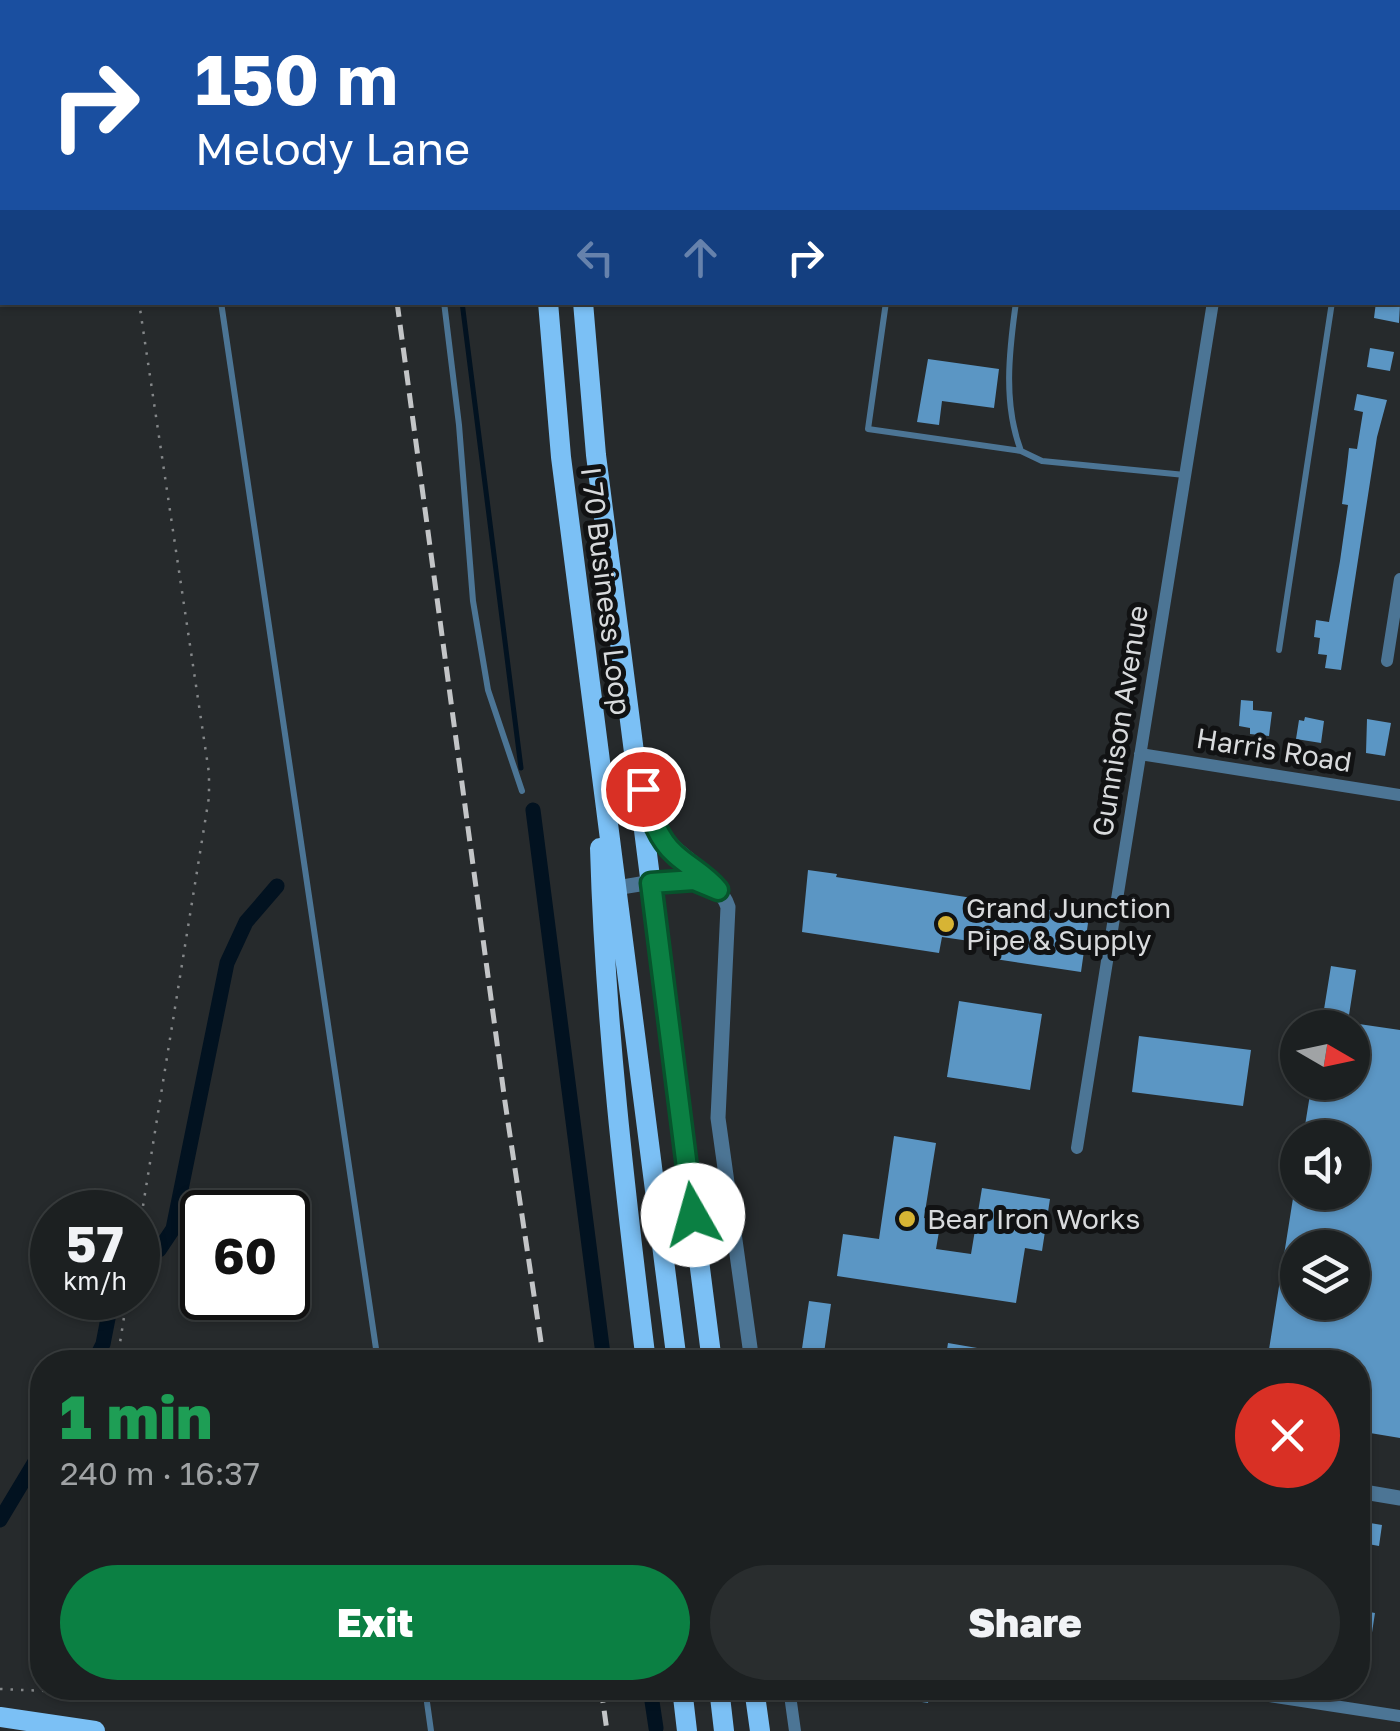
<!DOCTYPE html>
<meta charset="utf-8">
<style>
:root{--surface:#1c2021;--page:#292d2e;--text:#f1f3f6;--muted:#a0a3a5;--line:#3a3e3f;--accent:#0b8043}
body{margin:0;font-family:"Golos Text",sans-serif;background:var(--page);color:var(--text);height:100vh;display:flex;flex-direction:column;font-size:38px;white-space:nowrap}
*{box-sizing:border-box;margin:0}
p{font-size:32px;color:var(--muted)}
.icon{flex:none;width:55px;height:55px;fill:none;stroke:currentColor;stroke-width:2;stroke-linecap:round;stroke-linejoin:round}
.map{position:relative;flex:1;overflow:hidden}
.details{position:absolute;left:30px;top:1350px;width:1340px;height:350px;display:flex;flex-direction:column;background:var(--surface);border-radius:40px;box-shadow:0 2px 8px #0004,0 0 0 2px var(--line)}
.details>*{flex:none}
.banner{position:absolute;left:0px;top:0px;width:1400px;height:305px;box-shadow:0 2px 8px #0004,0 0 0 2px var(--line);background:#1a4fa0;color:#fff;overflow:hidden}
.needle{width:65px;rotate:99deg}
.fabs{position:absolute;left:1280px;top:1010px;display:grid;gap:20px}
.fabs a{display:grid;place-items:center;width:90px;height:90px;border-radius:50%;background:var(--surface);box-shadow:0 2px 8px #0004,0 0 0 2px var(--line);font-size:50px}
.speed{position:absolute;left:30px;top:1190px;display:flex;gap:20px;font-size:50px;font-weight:700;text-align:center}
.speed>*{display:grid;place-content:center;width:130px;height:130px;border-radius:50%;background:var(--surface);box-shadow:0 2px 8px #0004,0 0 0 2px var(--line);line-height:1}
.speed small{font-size:25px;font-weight:400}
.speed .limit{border:5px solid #111;border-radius:15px;background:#fff;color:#111}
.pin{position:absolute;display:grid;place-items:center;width:85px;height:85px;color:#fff;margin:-42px;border:5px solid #fff;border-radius:50%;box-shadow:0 2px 10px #0007}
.me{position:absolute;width:110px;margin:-55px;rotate:353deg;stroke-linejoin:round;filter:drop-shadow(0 0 8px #0008)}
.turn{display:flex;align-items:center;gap:35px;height:210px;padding:0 30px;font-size:45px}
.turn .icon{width:130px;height:130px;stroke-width:2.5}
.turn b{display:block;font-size:70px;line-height:85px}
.lanes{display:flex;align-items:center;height:95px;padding:0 30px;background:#0003;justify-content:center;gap:50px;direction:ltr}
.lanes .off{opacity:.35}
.round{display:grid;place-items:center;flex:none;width:105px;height:105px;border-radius:52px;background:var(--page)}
.overview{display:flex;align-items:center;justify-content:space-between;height:170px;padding:0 30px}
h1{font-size:60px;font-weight:800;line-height:75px;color:#1e9e55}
.action{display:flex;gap:20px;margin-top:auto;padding:20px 30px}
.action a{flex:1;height:115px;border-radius:60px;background:var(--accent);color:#fff;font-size:40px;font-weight:800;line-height:115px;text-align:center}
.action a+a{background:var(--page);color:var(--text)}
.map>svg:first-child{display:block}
</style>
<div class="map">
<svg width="1400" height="1731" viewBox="0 0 1400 1731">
<rect width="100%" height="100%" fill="#262a2c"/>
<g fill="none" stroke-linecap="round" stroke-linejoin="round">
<!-- stream -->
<path stroke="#021220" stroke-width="5" d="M415 0 416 2
M462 302 521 768"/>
<!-- canal -->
<path stroke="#021220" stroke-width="15" d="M533 810 604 1362
M159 1250 173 1229 227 963 246 922 277 886
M94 1362 103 1344 112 1298
M0 1520 42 1450
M650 1688 656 1728"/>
</g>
<!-- building -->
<path fill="#5b96c4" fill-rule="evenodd" d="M1376 302 1400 304 1399 323 1374 318Z
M1370 348 1394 352 1390 371 1367 367Z
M928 359 999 369 994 408 942 401 939 425 917 422Z
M1357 394 1387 400 1377 437 1341 670 1325 668 1327 655 1318 654 1320 638 1314 637 1316 620 1329 622 1340 561 1348 505 1342 504 1347 466 1349 448 1357 449 1363 412 1354 410Z
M1241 700 1253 701V710L1272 712 1269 736 1250 734V728L1239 726Z
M1305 717 1324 721 1321 743 1296 739 1299 720 1304 721Z
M1367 719 1391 723 1385 756 1366 753Z
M808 870 837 874 836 877 1089 916 1081 972 995 959 997 945 942 937 939 953 802 932Z
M1331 966 1356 970 1347 1028H1321Z
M959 1001 1042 1014 1030 1090 947 1077Z
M1352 1023 1400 1030V1438L1358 1431V1362H1267L1294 1192H1352V1138H1303L1312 1082H1352ZM1298 1248H1352V1302H1298Z
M1139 1036 1251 1050 1243 1106 1132 1092Z
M894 1136 936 1143 924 1218 941 1220 936 1249 971 1254 982 1188 1050 1199 1042 1251 1025 1248 1016 1303 837 1276 843 1234 879 1239Z
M809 1301 831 1304 824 1353 818 1352 817 1362H800Z
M948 1343 983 1349 981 1362H945Z
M1358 1521 1382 1525 1379 1546 1368 1544 1364 1569H1358Z
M1358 1610 1375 1613 1371 1639 1358 1637Z
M873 1688H930L928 1703 873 1694Z"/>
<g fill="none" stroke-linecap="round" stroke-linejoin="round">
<!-- path -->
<path stroke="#848789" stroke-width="2.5" stroke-dasharray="2.5 8" stroke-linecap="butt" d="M97 0V2
M138 1237 209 797V773L139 302
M117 1362 127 1298
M0 1689 46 1691 52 1688"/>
<!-- service -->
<path stroke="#4c7595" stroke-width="6" d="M177 0V2
M395 0V2
M1398 234 1400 235
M221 302 378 1362
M444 302 459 425 473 601 488 690 522 791
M886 302 868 429 1021 451 1042 461 1185 475
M1016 302C1009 352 1003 404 1021 451
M1279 650 1332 302
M425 1688 431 1731"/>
<!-- minor -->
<path stroke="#4c7595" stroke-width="12" d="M895 2 896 0
M1270 2 1271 0
M1387 661 1400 579
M1140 754 1400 795
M1077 1148 1213 302
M789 1688 795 1731
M1217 1688 1400 1716"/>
<!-- tertiary -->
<path stroke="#4c7595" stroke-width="15" d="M675 0 694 2
M1398 112 1400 113
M616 888C649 884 714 863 728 907L718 1118 752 1362
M1358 1491 1400 1498"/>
<!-- primary -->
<path stroke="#7bc0f5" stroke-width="20" d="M536 0V2
M571 0V2
M548 302 561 457 677 1362
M583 302 596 455 712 1362
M648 806C663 856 689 855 718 890
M600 848C605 1021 625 1191 646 1362
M682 1688 687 1731
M719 1688 724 1731
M754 1688 760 1731
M0 1717 95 1731"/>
<!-- rail -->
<path stroke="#c3c5c7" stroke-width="5" stroke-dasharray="15 8" stroke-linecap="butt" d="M354 0V2
M397 302 505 1102 544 1362
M601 1688 607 1731"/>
</g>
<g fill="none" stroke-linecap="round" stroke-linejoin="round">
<!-- route casing -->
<g stroke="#07532c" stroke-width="25">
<path id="route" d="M643 789C650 812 656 837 675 854 689 867 705 874 718 890L694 880 651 883 693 1215"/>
</g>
<!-- route -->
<use href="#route" stroke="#0b8043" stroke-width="18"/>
</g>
<!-- markers -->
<g fill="#d7b434" stroke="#111213" stroke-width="4">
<circle cx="946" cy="924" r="10"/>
<circle cx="907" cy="1219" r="10"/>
</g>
<g text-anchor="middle" stroke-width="10" stroke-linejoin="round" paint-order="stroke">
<!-- street labels -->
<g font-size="28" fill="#d8dadc" stroke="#111213">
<text transform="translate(606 591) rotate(83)" y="10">I 70 Business Loop</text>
<text transform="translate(1120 721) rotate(-81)" y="10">Gunnison Avenue</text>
<text transform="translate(1274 750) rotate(9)" y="10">Harris Road</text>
</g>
<!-- poi labels -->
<g font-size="28" fill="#d8dadc" stroke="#111213" text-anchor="start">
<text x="966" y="918">Grand Junction<tspan x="966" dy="32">Pipe &amp; Supply</tspan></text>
<text x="927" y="1229">Bear Iron Works</text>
</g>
</g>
</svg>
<div class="fabs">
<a><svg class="needle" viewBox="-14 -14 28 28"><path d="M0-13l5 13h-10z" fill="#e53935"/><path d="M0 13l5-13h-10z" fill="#a0a3a5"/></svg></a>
<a><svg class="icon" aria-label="sound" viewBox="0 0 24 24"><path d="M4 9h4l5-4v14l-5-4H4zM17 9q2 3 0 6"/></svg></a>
<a><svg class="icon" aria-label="layers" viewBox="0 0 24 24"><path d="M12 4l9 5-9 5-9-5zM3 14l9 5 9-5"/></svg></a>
</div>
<div class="speed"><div>57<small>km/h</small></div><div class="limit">60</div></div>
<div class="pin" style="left:643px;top:789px;background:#d93025"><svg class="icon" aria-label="arrive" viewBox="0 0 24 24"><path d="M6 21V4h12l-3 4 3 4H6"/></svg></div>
<svg class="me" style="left:693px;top:1215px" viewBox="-20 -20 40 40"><circle r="19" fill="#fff"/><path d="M0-13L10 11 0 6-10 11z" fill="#0b8043"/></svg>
<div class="banner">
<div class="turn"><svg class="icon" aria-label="right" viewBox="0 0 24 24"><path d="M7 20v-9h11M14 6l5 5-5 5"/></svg><div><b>150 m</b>Melody Lane</div></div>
<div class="lanes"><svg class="icon off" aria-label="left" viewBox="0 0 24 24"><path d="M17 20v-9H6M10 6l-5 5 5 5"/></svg><svg class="icon off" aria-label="ahead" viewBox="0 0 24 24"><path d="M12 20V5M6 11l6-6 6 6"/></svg><svg class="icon" aria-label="right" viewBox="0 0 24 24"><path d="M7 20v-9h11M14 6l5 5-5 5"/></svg></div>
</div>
<section class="details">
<div class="overview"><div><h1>1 min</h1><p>240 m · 16:37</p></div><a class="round" style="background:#d93025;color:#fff"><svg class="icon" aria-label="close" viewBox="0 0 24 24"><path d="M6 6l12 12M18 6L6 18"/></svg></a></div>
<div class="action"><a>Exit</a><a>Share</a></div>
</section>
</div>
